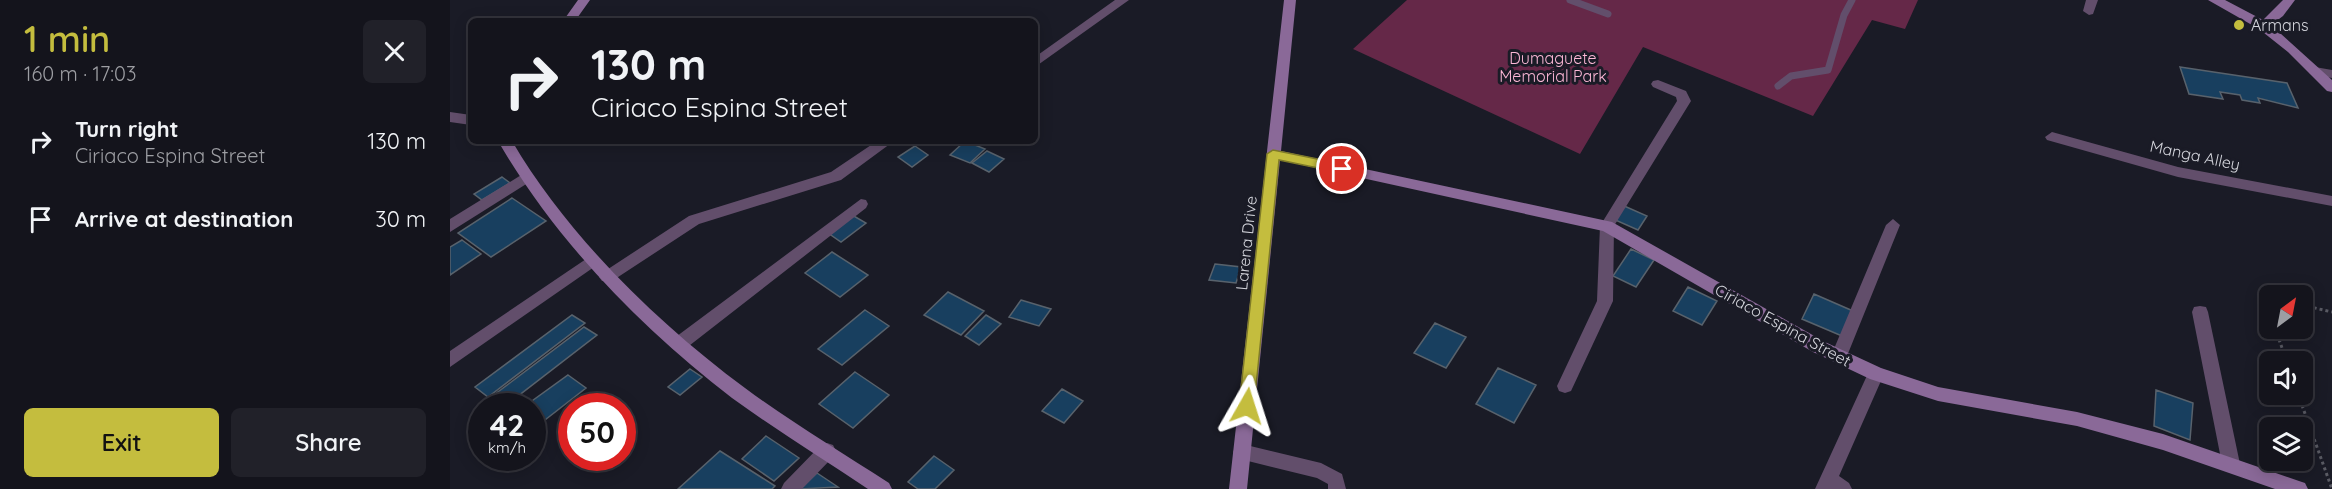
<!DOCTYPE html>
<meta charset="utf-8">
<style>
:root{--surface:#14141c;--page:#212129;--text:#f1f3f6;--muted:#9d9ea3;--line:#33333b;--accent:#c4bd3e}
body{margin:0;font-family:Quicksand,sans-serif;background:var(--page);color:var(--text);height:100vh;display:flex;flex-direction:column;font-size:22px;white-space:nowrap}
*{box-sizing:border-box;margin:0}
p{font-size:20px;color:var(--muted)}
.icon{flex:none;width:33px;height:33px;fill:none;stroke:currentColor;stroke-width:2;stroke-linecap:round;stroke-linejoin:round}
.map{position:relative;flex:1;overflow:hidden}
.side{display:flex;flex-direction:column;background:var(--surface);width:450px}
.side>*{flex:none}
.banner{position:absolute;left:18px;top:18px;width:570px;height:126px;border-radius:9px;box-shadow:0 3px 15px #0003,0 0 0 2px var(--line);background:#14141c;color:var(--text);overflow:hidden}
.needle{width:39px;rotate:32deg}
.fabs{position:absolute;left:1809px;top:285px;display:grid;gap:12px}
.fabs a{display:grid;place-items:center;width:54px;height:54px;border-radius:9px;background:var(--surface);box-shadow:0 3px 15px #0003,0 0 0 2px var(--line);font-size:30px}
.speed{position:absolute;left:18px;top:393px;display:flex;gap:12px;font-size:30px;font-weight:700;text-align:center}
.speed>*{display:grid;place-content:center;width:78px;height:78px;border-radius:50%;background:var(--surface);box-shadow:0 3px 15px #0003,0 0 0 2px var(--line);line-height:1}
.speed small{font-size:15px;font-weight:400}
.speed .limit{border:9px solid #d22;background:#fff;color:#111}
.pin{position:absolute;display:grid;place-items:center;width:51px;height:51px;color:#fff;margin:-26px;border:3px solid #fff;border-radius:50%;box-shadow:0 2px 6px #0007}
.me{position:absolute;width:66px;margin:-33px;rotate:6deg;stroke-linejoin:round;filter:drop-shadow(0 0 4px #0008)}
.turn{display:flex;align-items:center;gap:21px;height:126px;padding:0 24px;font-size:27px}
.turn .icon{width:78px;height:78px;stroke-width:2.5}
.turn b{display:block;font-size:42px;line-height:51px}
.round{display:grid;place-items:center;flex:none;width:63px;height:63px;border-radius:9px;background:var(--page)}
.summary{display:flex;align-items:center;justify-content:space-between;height:102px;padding:0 24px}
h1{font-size:36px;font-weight:600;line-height:45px;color:var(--accent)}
.button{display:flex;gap:12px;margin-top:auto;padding:12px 24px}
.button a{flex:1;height:69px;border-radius:9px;background:var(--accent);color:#111;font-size:24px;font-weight:600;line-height:69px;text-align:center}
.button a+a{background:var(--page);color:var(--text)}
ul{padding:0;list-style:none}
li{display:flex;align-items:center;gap:18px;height:78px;padding:0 24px}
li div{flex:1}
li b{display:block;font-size:22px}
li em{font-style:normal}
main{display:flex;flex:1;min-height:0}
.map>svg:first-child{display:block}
</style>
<main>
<section class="side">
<div class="summary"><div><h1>1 min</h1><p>160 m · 17:03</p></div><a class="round"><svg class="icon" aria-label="close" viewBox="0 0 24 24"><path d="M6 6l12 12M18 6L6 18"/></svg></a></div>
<ul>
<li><svg class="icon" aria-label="right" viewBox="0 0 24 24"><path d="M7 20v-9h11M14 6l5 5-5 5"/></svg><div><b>Turn right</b><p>Ciriaco Espina Street</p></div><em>130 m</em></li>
<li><svg class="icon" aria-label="arrive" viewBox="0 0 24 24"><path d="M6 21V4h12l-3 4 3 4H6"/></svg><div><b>Arrive at destination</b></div><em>30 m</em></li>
</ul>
<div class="button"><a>Exit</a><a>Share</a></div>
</section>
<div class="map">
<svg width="1882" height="489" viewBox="0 0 1882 489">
<rect width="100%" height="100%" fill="#1a1b26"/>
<!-- green -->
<path fill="#652848" d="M957 0H1468L1455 29 1422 20 1363 116 1193 47 1130 154 903 49Z"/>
<!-- building -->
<path fill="#183f5f" stroke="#58626c" stroke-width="1.5" d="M1730 67 1837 83 1848 108 1808 98 1810 103 1792 100 1790 95 1770 92 1773 99 1739 94Z
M515 141 535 149 520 163 500 155Z
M465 146 478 155 462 167 448 157Z
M537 151 554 159 539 172 522 163Z
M52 177 60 183 32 200 24 194Z
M62 198 96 221 41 257 8 233Z
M1172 205 1197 216 1188 230 1163 219Z
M402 215 416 223 391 242 378 233Z
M12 240 31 254 0 275V247Z
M1181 249 1204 260 1186 287 1163 276Z
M382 252 418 275 390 297 355 273Z
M765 264 791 267 786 283 759 280Z
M1238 287 1267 301 1252 325 1223 311Z
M498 292 534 311 511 335 474 315Z
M1364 294 1403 311 1392 336 1352 319Z
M571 300 601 309 589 326 559 317Z
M415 310 439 326 392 365 368 349Z
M122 315 135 323 38 397 25 387Z
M536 315 551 324 529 345 515 336Z
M985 323 1016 337 996 368 964 353Z
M134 327 147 335 55 406 40 398Z
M1048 368 1086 385 1064 423 1026 404Z
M240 369 252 377 230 395 218 387Z
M405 372 439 395 403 428 369 404Z
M118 375 136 388 82 430V406H75Z
M612 389 633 401 614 423 592 411Z
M1706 390 1743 403 1740 440 1704 426Z
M316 436 349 458 324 481 292 459Z
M270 451 325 486 322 489H228Z
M484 456 504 470 485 489H468L458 482Z
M367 473 388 487 350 489Z"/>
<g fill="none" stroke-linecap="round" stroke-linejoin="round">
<!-- path -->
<path stroke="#5a5b64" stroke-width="3" stroke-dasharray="3 3" stroke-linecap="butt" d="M1820 297 1813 295 1820 313
M1852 305 1882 312
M1825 328 1837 362
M1848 394 1882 489"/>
<!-- lane -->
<path stroke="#624e6b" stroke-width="7" d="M1120 0 1158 14
M1328 86 1341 76 1378 70 1394 15 1402 0"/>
<!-- street -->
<path fill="#624e6b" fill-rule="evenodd" d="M665 0H679L585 67V57Z
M1636 0H1648L1643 14 1639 15 1633 11Z
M1865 67 1882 70V78L1860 74 1859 71Z
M1208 80 1236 91 1241 101 1164 226 1163 301 1121 391 1115 393 1109 391 1107 386 1147 301 1150 226 1227 101 1226 97 1203 87 1201 84 1203 81Z
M0 112 21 115V125L0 122Z
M1602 132 1728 167 1882 196V206L1728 177 1597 140 1595 137Z
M427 141H444L391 180 249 224 162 281H152L149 277 152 273 239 216 381 172Z
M76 172 81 173 83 177 81 181 0 232V219Z
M411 199 416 200 418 204 416 208 235 349 229 351 223 349 221 344 223 339Z
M1443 219 1450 225 1397 356 1395 361 1389 363 1383 361 1381 356 1436 225Z
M142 255 147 257 150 261 147 265 0 367V351Z
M1750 306 1756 307 1758 312 1790 464 1787 470 1781 472 1775 470 1772 464 1742 312 1744 307Z
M1426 367 1432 369 1434 374 1389 476 1399 483 1402 489H1365L1420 369Z
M377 443 383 445 386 451 383 457 352 489H331L334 483 371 445Z
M792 444 871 463 892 474 896 489H878V484L867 478 786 458 783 452 786 446Z"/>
<!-- secondary -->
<path fill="#8a6998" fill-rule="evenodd" d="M128 0H140L125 21H113Z
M834 0H846L831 151 1162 222 1375 342 1431 368 1488 387 1627 412 1713 434 1849 481 1855 483 1858 489H1825L1713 450 1627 426 1488 401 1420 379 1363 352 1153 231 830 160 797 489H779Z
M1758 0H1775L1813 20 1833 0H1845L1833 16 1821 25 1882 80V92L1877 91 1838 52 1809 29Z
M48 141H62C117 235 207 323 295 388 341 422 391 452 439 483L442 489H418C373 459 326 430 282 398 190 327 106 241 48 141Z"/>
</g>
<!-- route -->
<path fill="#c4bd3e" stroke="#7f7b28" stroke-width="1.5" d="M823 150 892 164 898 169 892 173 829 160 804 406 797 413 789 406 817 154Z"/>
<!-- markers -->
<circle fill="#c4bd3e" stroke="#1a1b26" stroke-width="2" cx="1789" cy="25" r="6"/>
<g text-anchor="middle" stroke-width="6" stroke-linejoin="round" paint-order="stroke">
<!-- poi labels -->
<g font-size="16" fill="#d5d6dd" stroke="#1a1b26" text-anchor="start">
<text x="1801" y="31">Armans</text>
</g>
<!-- park labels -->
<g font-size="16" fill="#fcb7d6" stroke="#1a1b26">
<text x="1103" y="64">Dumaguete<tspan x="1103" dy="18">Memorial Park</tspan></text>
</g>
<!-- street labels -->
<g font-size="16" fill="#d5d6dd" stroke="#1a1b26">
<text transform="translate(1745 155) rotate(12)" y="6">Manga Alley</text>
<text transform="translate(796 243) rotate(-84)" y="6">Larena Drive</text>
<text transform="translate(1333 325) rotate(29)" y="6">Ciriaco Espina Street</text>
</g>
</g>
</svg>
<div class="fabs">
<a><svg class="needle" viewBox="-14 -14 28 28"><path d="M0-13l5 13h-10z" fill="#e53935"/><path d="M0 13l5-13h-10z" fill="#9d9ea3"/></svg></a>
<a><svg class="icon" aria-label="sound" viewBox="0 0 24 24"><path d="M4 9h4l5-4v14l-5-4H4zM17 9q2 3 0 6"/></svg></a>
<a><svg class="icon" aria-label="layers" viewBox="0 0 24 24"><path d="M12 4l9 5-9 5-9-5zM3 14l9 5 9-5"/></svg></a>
</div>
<div class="speed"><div>42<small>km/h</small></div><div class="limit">50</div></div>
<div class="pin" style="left:892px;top:169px;background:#d93025"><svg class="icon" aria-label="arrive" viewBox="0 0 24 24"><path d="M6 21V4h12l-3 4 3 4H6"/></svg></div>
<svg class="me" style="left:797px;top:406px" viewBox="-20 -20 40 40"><path d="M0-17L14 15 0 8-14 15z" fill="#c4bd3e" stroke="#fff" stroke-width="4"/></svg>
<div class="banner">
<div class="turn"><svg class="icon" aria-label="right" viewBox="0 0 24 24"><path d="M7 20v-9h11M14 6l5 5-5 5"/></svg><div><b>130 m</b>Ciriaco Espina Street</div></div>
</div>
</div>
</main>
